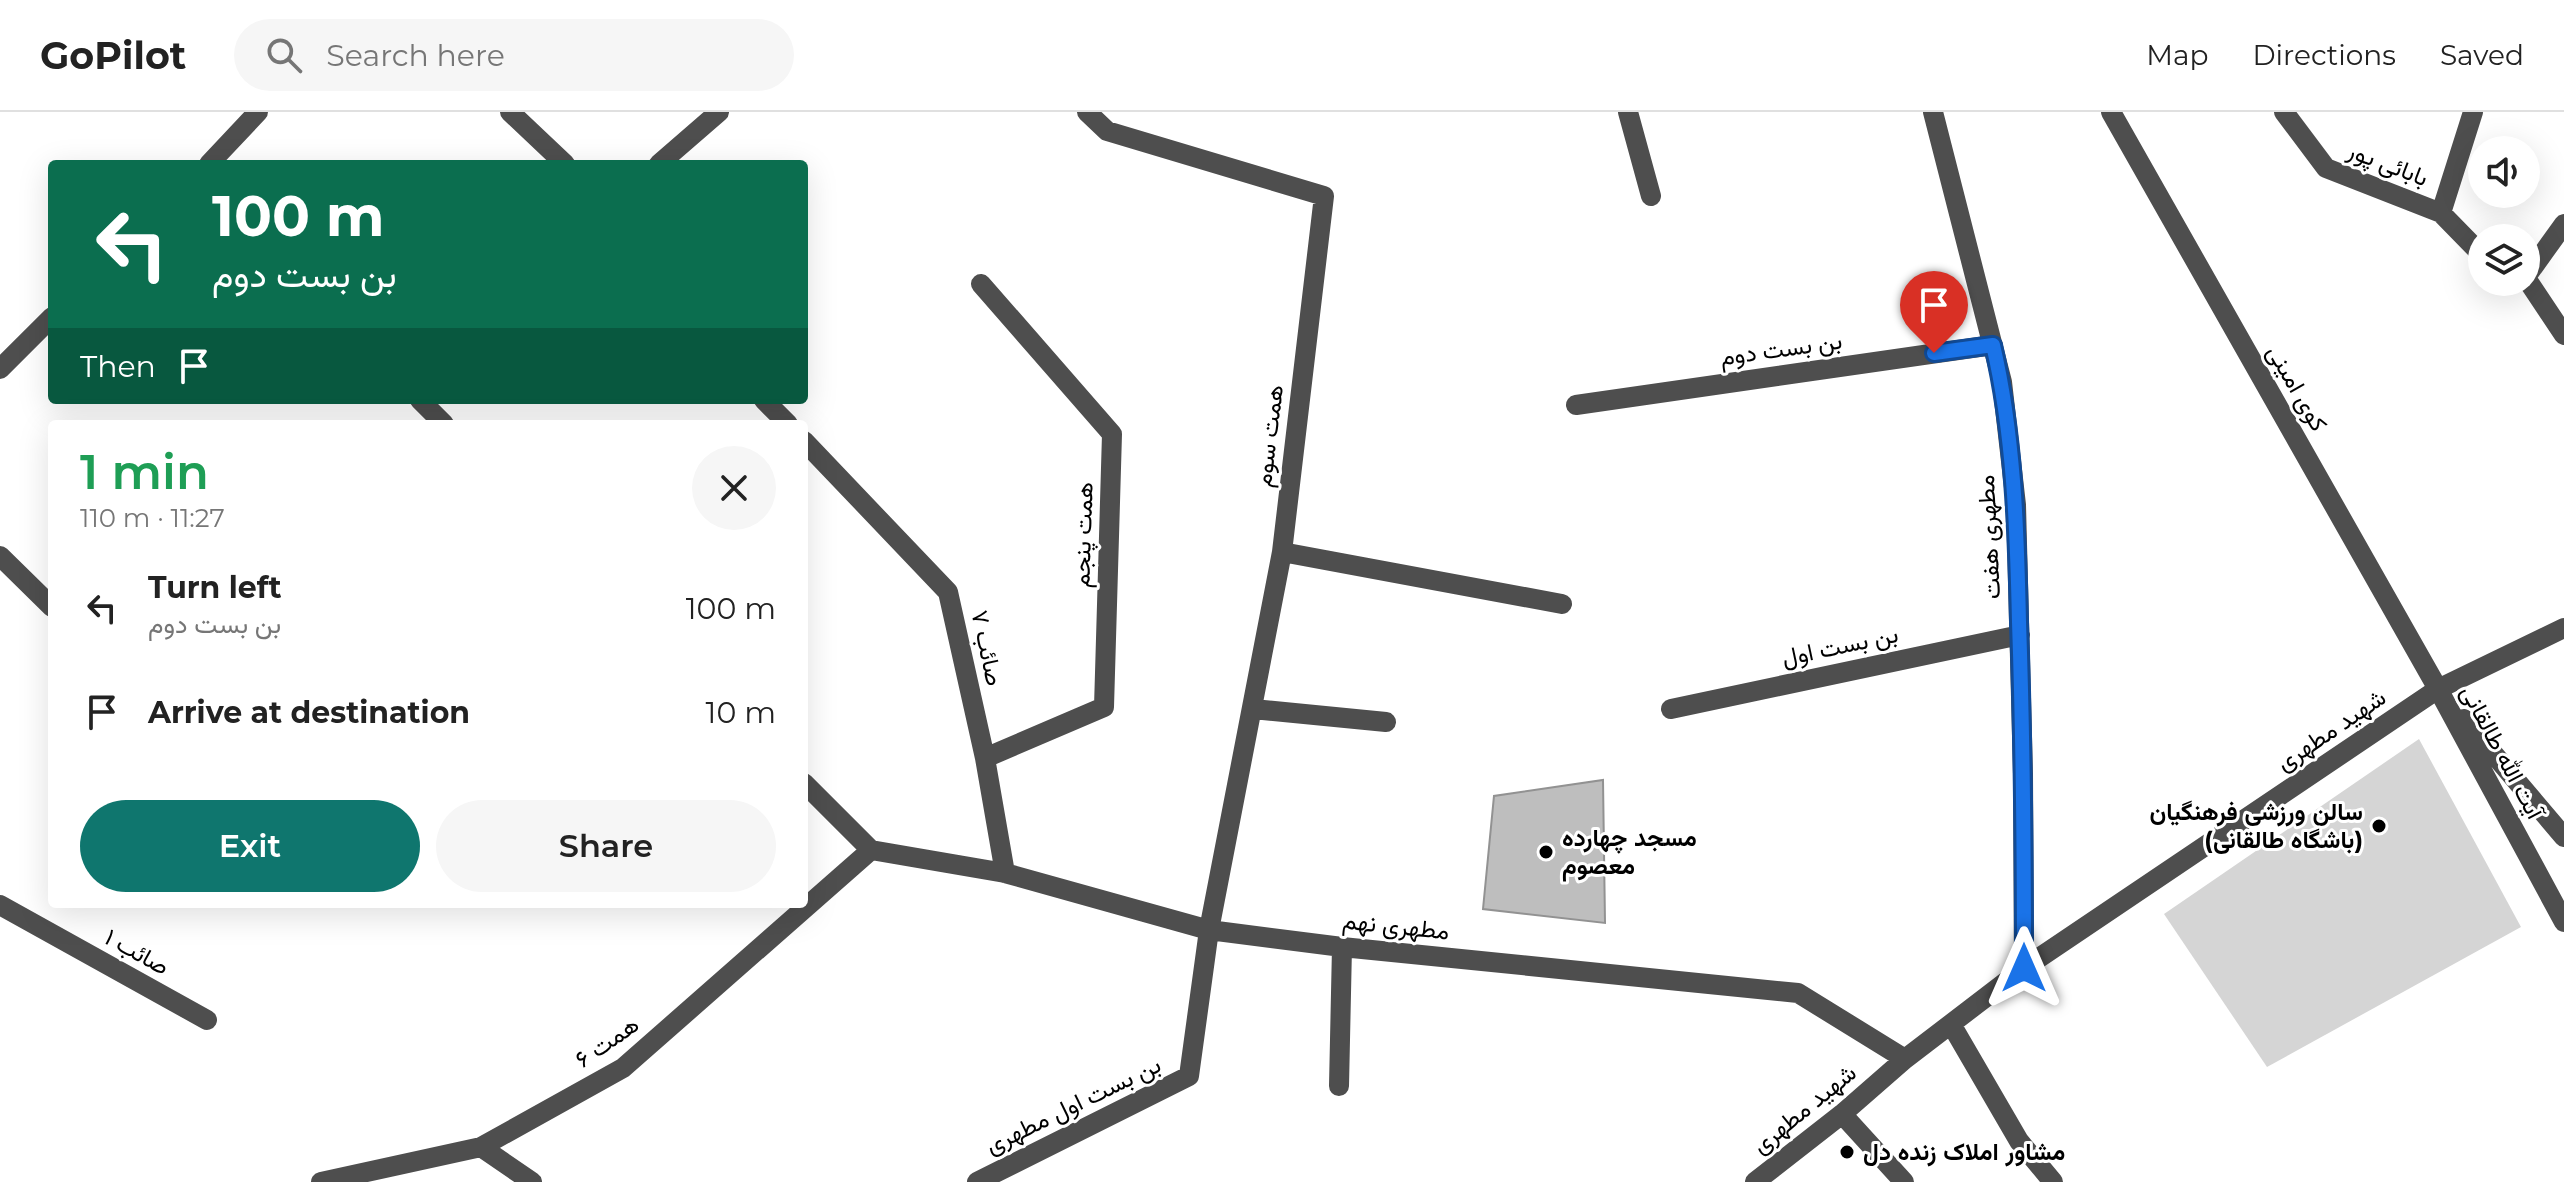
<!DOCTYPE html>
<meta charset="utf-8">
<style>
:root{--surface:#fff;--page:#f6f6f6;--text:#222;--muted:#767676;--line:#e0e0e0;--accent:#0f766e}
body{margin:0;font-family:Montserrat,Vazirmatn,sans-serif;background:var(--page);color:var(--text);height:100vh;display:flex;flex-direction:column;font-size:30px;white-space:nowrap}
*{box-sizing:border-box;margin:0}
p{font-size:26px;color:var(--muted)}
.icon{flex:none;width:44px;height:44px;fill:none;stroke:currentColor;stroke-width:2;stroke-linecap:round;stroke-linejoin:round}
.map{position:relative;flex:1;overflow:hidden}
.side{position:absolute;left:48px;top:308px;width:760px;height:488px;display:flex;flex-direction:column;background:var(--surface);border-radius:8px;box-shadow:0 8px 32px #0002}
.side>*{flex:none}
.hud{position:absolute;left:48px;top:48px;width:760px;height:244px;border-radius:8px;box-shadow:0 8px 32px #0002;background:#0b6e4f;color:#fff;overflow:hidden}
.tools{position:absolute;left:2468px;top:24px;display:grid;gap:16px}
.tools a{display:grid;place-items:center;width:72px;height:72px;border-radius:50%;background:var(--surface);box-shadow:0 8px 32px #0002;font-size:40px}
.pin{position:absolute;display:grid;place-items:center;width:68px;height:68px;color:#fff;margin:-82px -34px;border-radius:50% 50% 50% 0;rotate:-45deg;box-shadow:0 0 8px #0007}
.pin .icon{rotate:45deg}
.me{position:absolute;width:88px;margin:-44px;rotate:0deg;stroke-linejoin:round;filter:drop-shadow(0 0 6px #0008)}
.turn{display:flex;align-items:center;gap:28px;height:168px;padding:0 32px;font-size:36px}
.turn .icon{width:104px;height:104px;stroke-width:2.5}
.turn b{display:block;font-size:56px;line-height:68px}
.then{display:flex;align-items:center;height:76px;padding:0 32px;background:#0003;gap:16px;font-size:30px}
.round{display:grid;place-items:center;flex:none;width:84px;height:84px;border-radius:42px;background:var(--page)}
.head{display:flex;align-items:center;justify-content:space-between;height:136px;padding:0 32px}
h1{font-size:48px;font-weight:600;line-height:60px;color:#1e9e55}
.button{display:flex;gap:16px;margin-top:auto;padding:16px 32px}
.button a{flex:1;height:92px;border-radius:48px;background:var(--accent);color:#fff;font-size:32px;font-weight:600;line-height:92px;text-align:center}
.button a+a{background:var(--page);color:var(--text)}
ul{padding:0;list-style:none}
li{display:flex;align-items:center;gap:24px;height:104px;padding:0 32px}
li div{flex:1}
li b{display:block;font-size:30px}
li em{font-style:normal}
header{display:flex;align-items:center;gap:48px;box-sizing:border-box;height:112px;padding:0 40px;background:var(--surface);border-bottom:2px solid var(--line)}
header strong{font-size:38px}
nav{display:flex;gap:44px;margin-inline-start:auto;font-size:28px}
.search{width:560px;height:72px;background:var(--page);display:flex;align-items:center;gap:20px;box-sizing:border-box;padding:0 28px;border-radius:44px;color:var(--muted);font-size:30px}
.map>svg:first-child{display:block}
</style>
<header>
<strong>GoPilot</strong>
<div class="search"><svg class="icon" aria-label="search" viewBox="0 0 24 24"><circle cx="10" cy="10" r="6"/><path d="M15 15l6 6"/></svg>Search here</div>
<nav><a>Map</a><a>Directions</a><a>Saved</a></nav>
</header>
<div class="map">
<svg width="2564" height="1070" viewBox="0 0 2564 1070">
<rect width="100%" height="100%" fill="#fff"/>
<!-- green -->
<path fill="#d5d5d5" d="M2419 627 2521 815 2267 955 2164 802Z"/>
<!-- building -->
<path fill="#bebebe" stroke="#929292" stroke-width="2" d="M1603 668 1605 811 1483 797 1494 684Z"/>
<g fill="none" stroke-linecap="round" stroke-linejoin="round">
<!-- minor -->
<path stroke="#4e4e4e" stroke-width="20" d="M510 0 565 52
M1628 0 1651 84
M1933 0 2002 270 2016 393 2023 662 2024 856
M2111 0 2438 577 2564 810
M2284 0 2326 56 2441 101 2482 143
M209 52 258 0
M659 52 719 0
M2441 101 2473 0
M2526 165 2564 112
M2526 166 2564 223
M981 172 1112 322 1104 595 985 646
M0 257 52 205
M420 288 444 312
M764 288 788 312
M1576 293 1993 233
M804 329 948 480 985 646 1005 761
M1282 440 1562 492
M0 444 52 495
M1253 597 1386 610
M1671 597 2020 523
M2464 607 2564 725
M804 671 871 738
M871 738 1005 761 1209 818 1342 835 1798 881 1905 947
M0 793 207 908
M1951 912 2019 1029 2053 1070
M1339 974 1342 835
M1842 1002 1904 1070
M481 1035 532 1070
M321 1070 481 1035 623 956 871 738
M977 1070 1189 964 1209 818 1282 440 1324 84 1107 19 1087 0
M1755 1070 1842 1002 1905 947 2024 856 2438 577 2564 516"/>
</g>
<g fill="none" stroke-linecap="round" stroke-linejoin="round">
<!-- route casing -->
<g stroke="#114b97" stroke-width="20">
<path id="route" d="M1934 241 1993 233C2014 323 2017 417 2019 510 2023 625 2024 741 2024 856"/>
</g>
<!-- route -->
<use href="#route" stroke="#1a73e8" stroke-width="14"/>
</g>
<!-- markers -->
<g fill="#000" stroke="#fff" stroke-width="3">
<circle cx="2379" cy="714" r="8"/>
<circle cx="1546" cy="740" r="8"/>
<circle cx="1847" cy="1040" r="8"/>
</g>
<g text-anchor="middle" stroke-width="6" stroke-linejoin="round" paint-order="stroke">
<!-- street labels -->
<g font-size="24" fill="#000" stroke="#fff">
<text transform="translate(2388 52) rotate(21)" y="8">بابائی پور</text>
<text transform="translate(1781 237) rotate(-8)" y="8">بن بست دوم</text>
<text transform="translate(2297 276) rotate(60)" y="8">کوی امینی</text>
<text transform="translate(1269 324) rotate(-83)" y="8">همت سوم</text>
<text transform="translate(1083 423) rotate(-88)" y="8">همت پنجم</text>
<text transform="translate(1989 425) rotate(-93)" y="8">مطهری هفت</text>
<text transform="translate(1840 534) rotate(-12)" y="8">بن بست اول</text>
<text transform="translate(987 536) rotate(78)" y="8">صائب ۷</text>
<text transform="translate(2331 618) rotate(-34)" y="8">شهید مطهری</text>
<text transform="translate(2502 640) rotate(62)" y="8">آیت الله طالقانی</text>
<text transform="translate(1396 814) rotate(6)" y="8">مطهری نهم</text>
<text transform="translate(137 840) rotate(29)" y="8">صائب ۱</text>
<text transform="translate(607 930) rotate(-35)" y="8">همت ۶</text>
<text transform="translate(1073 993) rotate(-26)" y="8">بن بست اول مطهری</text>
<text transform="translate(1804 997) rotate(-39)" y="8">شهید مطهری</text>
</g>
<!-- poi labels -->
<g font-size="24" font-weight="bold" fill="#000" stroke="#fff" text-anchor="start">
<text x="2363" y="708" text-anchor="end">سالن ورزشی فرهنگیان<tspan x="2363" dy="28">(باشگاه طالقانی)</tspan></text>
<text x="1562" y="734">مسجد چهارده<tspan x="1562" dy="28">معصوم</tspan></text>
<text x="1863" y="1048">مشاور املاک زنده دل</text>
</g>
</g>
</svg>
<div class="tools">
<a><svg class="icon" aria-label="sound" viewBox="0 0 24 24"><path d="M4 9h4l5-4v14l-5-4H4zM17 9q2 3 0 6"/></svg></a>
<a><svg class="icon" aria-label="layers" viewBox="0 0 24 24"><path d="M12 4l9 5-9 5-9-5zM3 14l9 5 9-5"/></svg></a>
</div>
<div class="pin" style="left:1934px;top:241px;background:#d93025"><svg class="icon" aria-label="arrive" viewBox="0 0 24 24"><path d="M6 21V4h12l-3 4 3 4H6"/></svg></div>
<svg class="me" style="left:2024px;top:856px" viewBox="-20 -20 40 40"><path d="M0-17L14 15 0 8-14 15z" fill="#1a73e8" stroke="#fff" stroke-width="4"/></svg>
<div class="hud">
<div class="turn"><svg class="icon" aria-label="left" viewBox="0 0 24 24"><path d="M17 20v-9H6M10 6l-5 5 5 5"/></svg><div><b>100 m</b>بن بست دوم</div></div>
<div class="then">Then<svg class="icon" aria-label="arrive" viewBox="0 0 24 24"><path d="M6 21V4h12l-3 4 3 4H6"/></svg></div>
</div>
<section class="side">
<div class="head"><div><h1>1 min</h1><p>110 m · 11:27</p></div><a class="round"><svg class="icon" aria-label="close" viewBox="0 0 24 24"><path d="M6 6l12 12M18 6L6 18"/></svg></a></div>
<ul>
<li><svg class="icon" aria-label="left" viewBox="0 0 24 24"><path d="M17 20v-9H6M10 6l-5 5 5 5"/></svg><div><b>Turn left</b><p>بن بست دوم</p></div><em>100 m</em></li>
<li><svg class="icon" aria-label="arrive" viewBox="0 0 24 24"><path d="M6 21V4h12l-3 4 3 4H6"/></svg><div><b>Arrive at destination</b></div><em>10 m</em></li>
</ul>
<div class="button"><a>Exit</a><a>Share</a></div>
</section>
</div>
